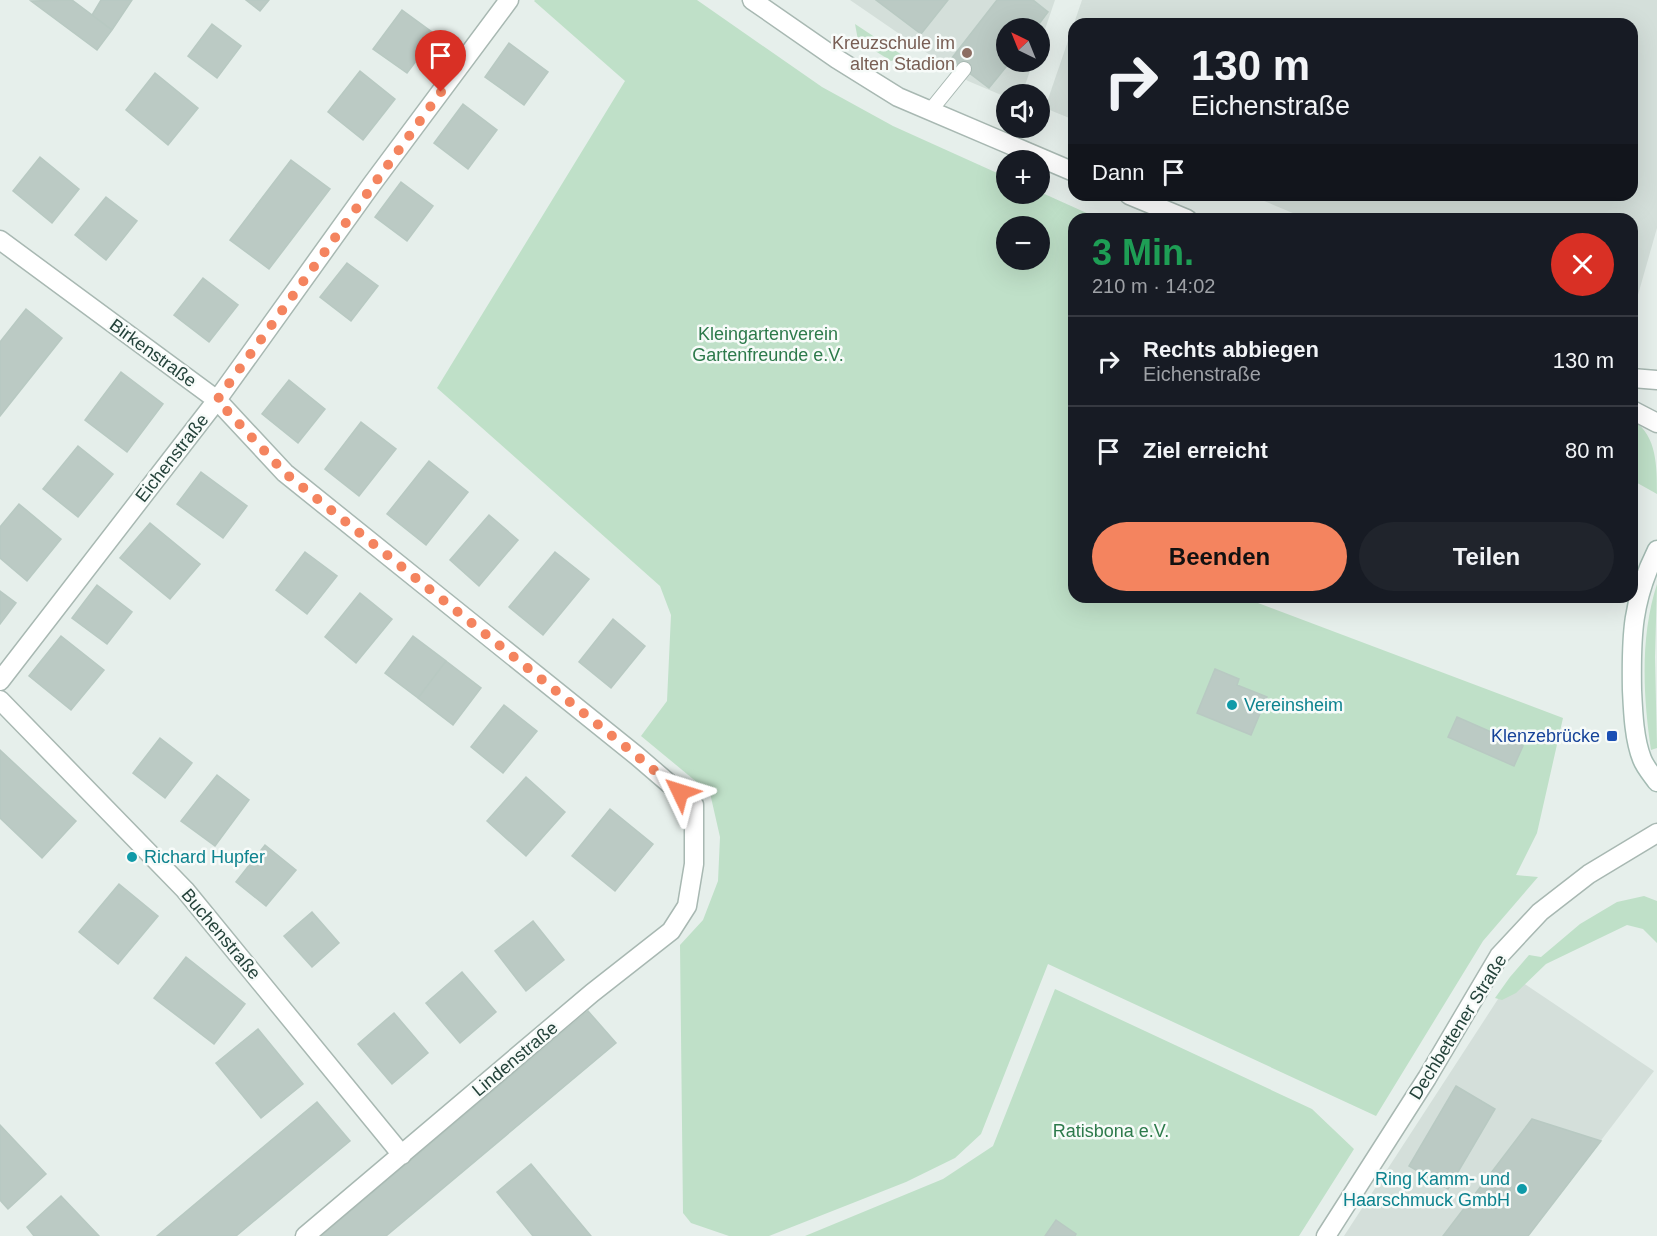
<!DOCTYPE html>
<html lang="de">
<meta charset="utf-8">
<style>
:root{--surface:#171b24;--page:#20242c;--text:#f1f3f6;--muted:#9ea1a6;--line:#363941;--accent:#f4845f}
body{margin:0;font-family:Helvetica,sans-serif;background:var(--page);color:var(--text);height:100vh;display:flex;flex-direction:column;font-size:22px;white-space:nowrap}
*{box-sizing:border-box;margin:0}
p{font-size:20px;color:var(--muted)}
.icon{flex:none;width:33px;height:33px;fill:none;stroke:currentColor;stroke-width:2;stroke-linecap:round;stroke-linejoin:round}
.map{position:relative;flex:1;overflow:hidden}
.side{position:absolute;left:1068px;top:213px;width:570px;height:390px;display:flex;flex-direction:column;background:var(--surface);border-radius:18px;box-shadow:0 6px 24px #0002}
.side>*{flex:none}
.guide{position:absolute;left:1068px;top:18px;width:570px;height:183px;border-radius:18px;box-shadow:0 6px 24px #0002;background:#171b24;color:var(--text);overflow:hidden}
.needle{width:39px;rotate:317deg}
.buttons{position:absolute;left:996px;top:18px;display:grid;gap:12px}
.buttons a{display:grid;place-items:center;width:54px;height:54px;border-radius:50%;background:var(--surface);box-shadow:0 6px 24px #0002;font-size:30px}
.pin{position:absolute;display:grid;place-items:center;width:51px;height:51px;color:#fff;margin:-62px -26px;border-radius:50% 50% 50% 0;rotate:-45deg;box-shadow:0 0 6px #0007}
.pin .icon{rotate:45deg}
.me{position:absolute;width:66px;margin:-33px;rotate:311deg;stroke-linejoin:round;filter:drop-shadow(0 0 4px #0008)}
.turn{display:flex;align-items:center;gap:21px;height:126px;padding:0 24px;font-size:27px}
.turn .icon{width:78px;height:78px;stroke-width:2.5}
.turn b{display:block;font-size:42px;line-height:51px}
.then{display:flex;align-items:center;height:57px;padding:0 24px;background:#0003;gap:12px;font-size:22px}
.round{display:grid;place-items:center;flex:none;width:63px;height:63px;border-radius:32px;background:var(--page)}
.headline{display:flex;align-items:center;justify-content:space-between;height:102px;padding:0 24px}
h1{font-size:36px;font-weight:600;line-height:45px;color:#1e9e55}
.action{display:flex;gap:12px;margin-top:auto;padding:12px 24px}
.action a{flex:1;height:69px;border-radius:36px;background:var(--accent);color:#111;font-size:24px;font-weight:600;line-height:69px;text-align:center}
.action a+a{background:var(--page);color:var(--text)}
ul{padding:0;list-style:none}
li{display:flex;align-items:center;gap:18px;height:90px;padding:0 24px;border-top:2px solid var(--line)}
li div{flex:1}
li b{display:block;font-size:22px}
li em{font-style:normal}
.map>svg:first-child{display:block}
</style>
<div class="map">
<svg width="1657" height="1236" viewBox="0 0 1657 1236">
<rect width="100%" height="100%" fill="#e6efeb"/>
<!-- built -->
<path fill="#d4dfda" d="M850 0H1055L1040 44V28H1006V62H1033L1022 94H1006V97L968 81Z
M1082 0H1657V228L1632 316V219H1307L1250 195H1632V24H1074V120L1045 108Z
M1513 976 1654 1071 1528 1236H1344Z"/>
<!-- green -->
<path fill="#bfe0c8" fill-rule="evenodd" d="M535 0H697L822 87 893 126 1006 177V194H1040V192L1100 219H1074V597H1242L1563 718 1537 833 1516 875 1538 877 1483 941 1376 1116 1048 964 981 1134 955 1158 906 1182 769 1236H729L691 1223 683 1213 680 945 703 920 718 881 720 837 710 793 641 736 667 701 671 615 660 586 437 388 625 81 534 1ZM1006 226H1040V260H1006Z
M855 24 905 57 891 61 858 40Z
M1634 421C1657 436 1657 467 1657 494L1632 480V432Z
M1657 584 1655 657 1657 748 1651 750C1643 696 1640 636 1657 584Z
M1644 896 1657 901V943L1643 929 1627 925 1546 964 1516 993 1502 1000 1495 998 1510 977 1529 955 1541 957 1580 924 1617 902Z
M1055 989 1312 1109 1354 1149 1299 1236H805L943 1179 993 1146Z"/>
<!-- building -->
<path fill="#bbcac4" stroke="#b8c9c2" stroke-width="1.5" d="M72 0 112 30 97 50 31 1Z
M101 0H132L112 30 92 15Z
M246 0H269L260 11Z
M876 0H948L921 34Z
M997 0H1033L1048 12 1036 28H1006V62H1010L989 88 951 59Z
M402 10 436 35 407 73 373 49Z
M212 24 241 46 217 78 188 56Z
M509 43 548 72 524 105 485 77Z
M360 71 395 99 363 140 328 112Z
M155 73 198 108 168 145 126 110Z
M463 104 497 130 468 169 434 143Z
M40 157 79 189 52 223 13 191Z
M291 160 330 189 269 269 230 240Z
M401 182 433 206 407 241 375 217Z
M106 197 137 221 106 260 75 235Z
M347 263 378 286 351 321 320 297Z
M203 278 238 305 209 342 174 315Z
M26 309 62 338 0 416V342Z
M121 372 163 404 127 452 85 420Z
M289 380 325 409 298 443 262 414Z
M361 422 396 449 359 496 325 469Z
M78 446 113 474 78 517 43 489Z
M429 461 468 492 426 545 387 514Z
M201 472 247 506 223 538 177 504Z
M19 504 61 539 27 581 0 558V527Z
M489 515 518 540 479 586 450 560Z
M150 523 200 564 170 599 120 558Z
M305 552 337 576 307 614 276 590Z
M555 552 589 579 543 635 509 607Z
M97 585 132 612 107 644 72 618Z
M0 591 16 603 0 624Z
M360 593 392 619 356 663 325 637Z
M613 619 645 646 611 688 579 662Z
M61 636 104 670 71 710 29 676Z
M413 636 446 661 418 698 385 673Z
M446 661 481 688 453 725 418 698Z
M1215 669 1239 679 1237 685 1267 697 1251 735 1197 713Z
M504 705 537 731 503 773 471 747Z
M1457 717 1523 746 1514 766 1448 737Z
M160 738 192 763 165 798 133 773Z
M0 750 76 821 42 858 0 818Z
M217 775 249 800 215 846 181 821Z
M526 777 565 812 526 856 487 821Z
M610 809 653 844 615 891 572 856Z
M265 845 296 870 266 906 236 882Z
M119 884 158 916 118 964 79 932Z
M312 912 339 943 312 967 284 936Z
M533 921 564 960 526 991 495 951Z
M186 957 245 1004 214 1044 154 998Z
M462 972 496 1012 460 1043 426 1003Z
M588 1011 616 1043 386 1236H321Z
M394 1013 428 1053 392 1084 358 1044Z
M258 1029 303 1084 261 1118 216 1063Z
M1456 1086 1495 1109 1448 1189 1409 1166Z
M317 1102 350 1141 236 1236H157Z
M1532 1119 1601 1141 1528 1236H1443Z
M0 1125 46 1174 8 1209 0 1200Z
M531 1164 591 1236H533L520 1220 497 1192Z
M61 1196 99 1236H34L27 1227Z
M1056 1220 1076 1234 1075 1236H1045Z"/>
<g fill="none" stroke-linecap="round" stroke-linejoin="round">
<!-- lane casing -->
<g stroke="#a8b8b2" stroke-width="16">
<path id="lane" d="M930 111 964 69"/>
</g>
<!-- street casing -->
<g stroke="#a8b8b2" stroke-width="21">
<path id="street" d="M752 0 837 59 898 97 1074 172
M1129 195 1187 219
M0 240 217 400 285 473 637 756 694 805V864L687 906 671 931 592 993 305 1236
M1632 378 1657 380
M1632 410 1657 423
M0 681 217 400 372 184 509 0
M0 700 185 890 402 1155
M1326 1236 1427 1078 1499 956 1540 912 1589 874 1657 833"/>
</g>
<!-- secondary casing -->
<g stroke="#a4bbb3" stroke-width="21">
<path id="secondary" d="M1657 550C1632 600 1631 636 1632 690 1633 711 1634 739 1642 759 1645 767 1652 775 1657 782"/>
</g>
<!-- lane -->
<use href="#lane" stroke="#fff" stroke-width="14"/>
<!-- street -->
<use href="#street" stroke="#fff" stroke-width="18"/>
<!-- secondary -->
<use href="#secondary" stroke="#fff" stroke-width="18"/>
</g>
<g fill="none" stroke-linecap="round" stroke-linejoin="round">
<!-- route -->
<path stroke="#f4845f" stroke-width="10" stroke-dasharray="0 18" d="M441 92 217 400 285 473 637 756 680 792"/>
</g>
<!-- markers -->
<circle fill="#8d6e63" stroke="#f7fbf9" stroke-width="2" cx="967" cy="53" r="6"/>
<g fill="#0f9aa8" stroke="#f7fbf9" stroke-width="2">
<circle cx="1232" cy="705" r="6"/>
<circle cx="132" cy="857" r="6"/>
<circle cx="1522" cy="1189" r="6"/>
</g>
<rect fill="#1a4fb4" stroke="#f7fbf9" stroke-width="2" x="1606" y="730" width="12" height="12" rx="3"/>
<g text-anchor="middle" stroke-width="5" stroke-linejoin="round" paint-order="stroke">
<!-- education labels -->
<g font-size="18" fill="#785e54" stroke="#f7fbf9" text-anchor="end">
<text x="955" y="49">Kreuzschule im<tspan x="955" dy="21">alten Stadion</tspan></text>
</g>
<!-- park labels -->
<g font-size="18" fill="#2d7a4b" stroke="#f7fbf9">
<text x="768" y="340">Kleingartenverein<tspan x="768" dy="21">Gartenfreunde e.V.</tspan></text>
<text x="1111" y="1137">Ratisbona e.V.</text>
</g>
<!-- street labels -->
<g font-size="18" fill="#24423a" stroke="#f7fbf9">
<text transform="translate(153 353) rotate(36)" y="6">Birkenstraße</text>
<text transform="translate(172 458) rotate(-52)" y="6">Eichenstraße</text>
<text transform="translate(221 934) rotate(50)" y="6">Buchenstraße</text>
<text transform="translate(1458 1027) rotate(-58)" y="6">Dechbettener Straße</text>
<text transform="translate(515 1059) rotate(-40)" y="6">Lindenstraße</text>
</g>
<!-- culture labels -->
<g font-size="18" fill="#0d838f" stroke="#f7fbf9" text-anchor="start">
<text x="1244" y="711">Vereinsheim</text>
<text x="144" y="863">Richard Hupfer</text>
<text x="1510" y="1185" text-anchor="end">Ring Kamm- und<tspan x="1510" dy="21">Haarschmuck GmbH</tspan></text>
</g>
<!-- transit labels -->
<g font-size="18" fill="#164399" stroke="#f7fbf9" text-anchor="end">
<text x="1600" y="742">Klenzebrücke</text>
</g>
</g>
</svg>
<div class="buttons">
<a><svg class="needle" viewBox="-14 -14 28 28"><path d="M0-13l5 13h-10z" fill="#e53935"/><path d="M0 13l5-13h-10z" fill="#9ea1a6"/></svg></a>
<a><svg class="icon" aria-label="sound" viewBox="0 0 24 24"><path d="M4 9h4l5-4v14l-5-4H4zM17 9q2 3 0 6"/></svg></a>
<a>+</a>
<a>−</a>
</div>
<div class="pin" style="left:441px;top:92px;background:#d93025"><svg class="icon" aria-label="arrive" viewBox="0 0 24 24"><path d="M6 21V4h12l-3 4 3 4H6"/></svg></div>
<svg class="me" style="left:680px;top:792px" viewBox="-20 -20 40 40"><path d="M0-17L14 15 0 8-14 15z" fill="#f4845f" stroke="#fff" stroke-width="4"/></svg>
<div class="guide">
<div class="turn"><svg class="icon" aria-label="right" viewBox="0 0 24 24"><path d="M7 20v-9h11M14 6l5 5-5 5"/></svg><div><b>130 m</b>Eichenstraße</div></div>
<div class="then">Dann<svg class="icon" aria-label="arrive" viewBox="0 0 24 24"><path d="M6 21V4h12l-3 4 3 4H6"/></svg></div>
</div>
<section class="side">
<div class="headline"><div><h1>3 Min.</h1><p>210 m · 14:02</p></div><a class="round" style="background:#d93025;color:#fff"><svg class="icon" aria-label="close" viewBox="0 0 24 24"><path d="M6 6l12 12M18 6L6 18"/></svg></a></div>
<ul>
<li><svg class="icon" aria-label="right" viewBox="0 0 24 24"><path d="M7 20v-9h11M14 6l5 5-5 5"/></svg><div><b>Rechts abbiegen</b><p>Eichenstraße</p></div><em>130 m</em></li>
<li><svg class="icon" aria-label="arrive" viewBox="0 0 24 24"><path d="M6 21V4h12l-3 4 3 4H6"/></svg><div><b>Ziel erreicht</b></div><em>80 m</em></li>
</ul>
<div class="action"><a>Beenden</a><a>Teilen</a></div>
</section>
</div>
